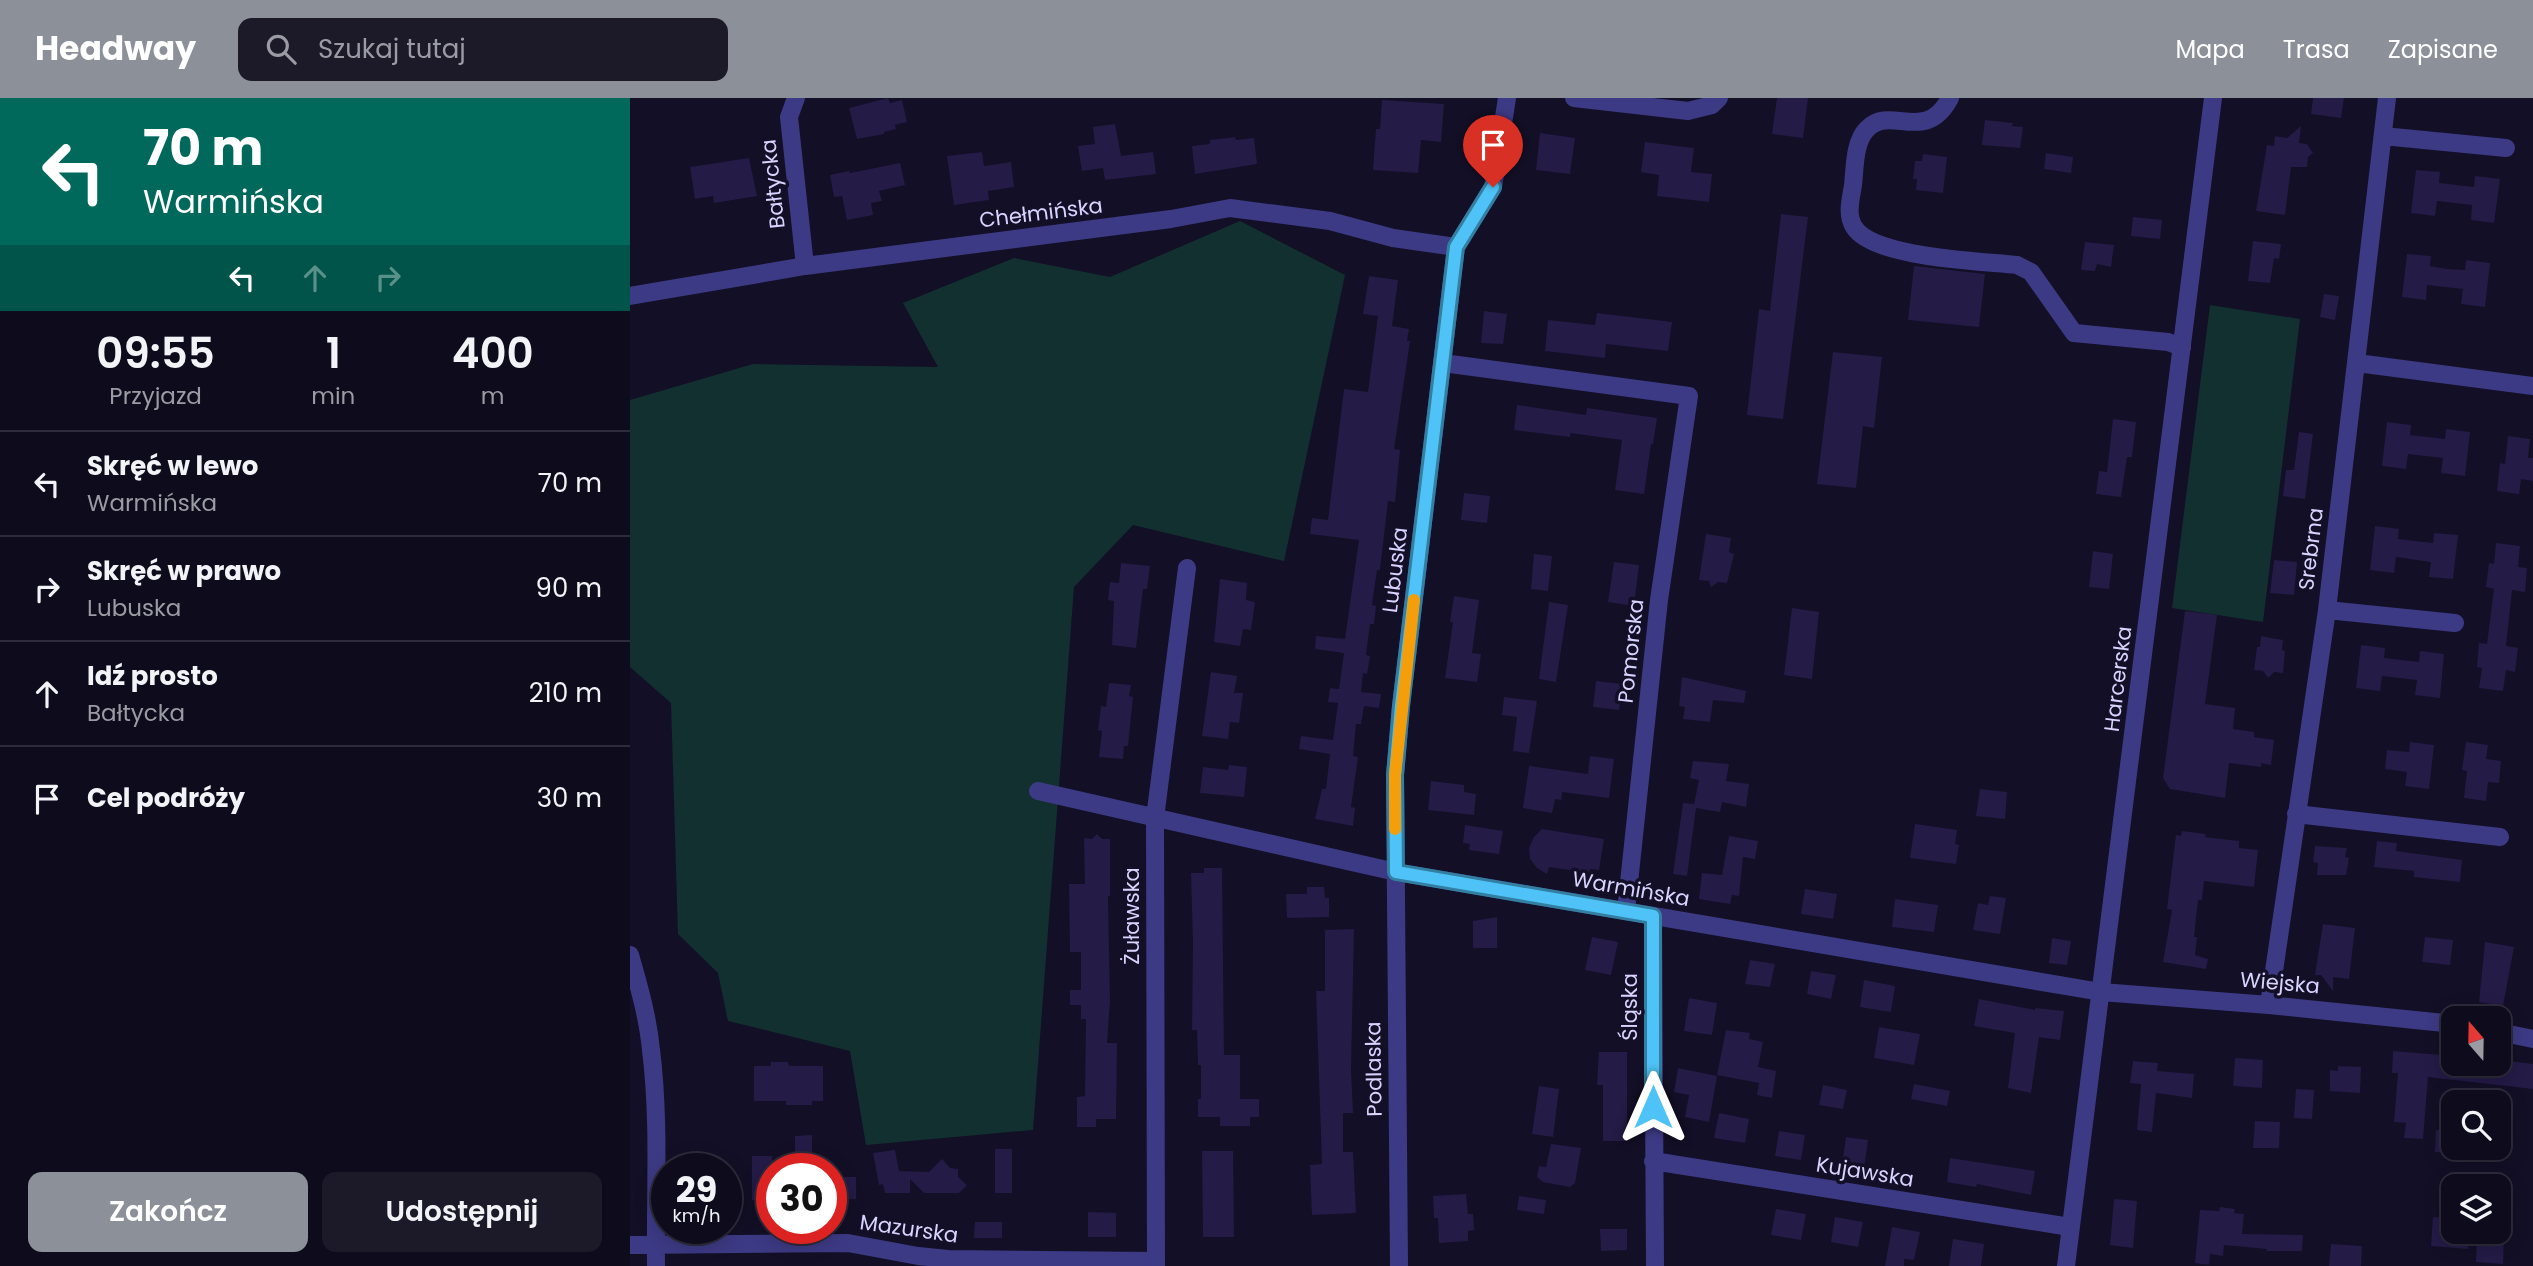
<!DOCTYPE html>
<html lang="pl">
<meta charset="utf-8">
<style>
:root{--surface:#0e0b1c;--page:#1c1929;--text:#f1f3f6;--muted:#9b9ba3;--line:#2e2b3b;--accent:#8c9099}
body{margin:0;font-family:Poppins,sans-serif;background:var(--page);color:var(--text);height:100vh;display:flex;flex-direction:column;font-size:26px;white-space:nowrap}
*{box-sizing:border-box;margin:0}
p{font-size:23px;color:var(--muted)}
.icon{flex:none;width:38px;height:38px;fill:none;stroke:currentColor;stroke-width:2;stroke-linecap:round;stroke-linejoin:round}
.map{position:relative;flex:1;overflow:hidden}
.panel{display:flex;flex-direction:column;background:var(--surface);width:630px}
.panel>*{flex:none}
.banner{background:#00695c;color:#fff;overflow:hidden}
.needle{width:46px;rotate:340deg}
.tools{position:absolute;left:1811px;top:908px;display:grid;gap:14px}
.tools a{display:grid;place-items:center;width:70px;height:70px;border-radius:14px;background:var(--surface);box-shadow:0 4px 18px #0003,0 0 0 2px var(--line);font-size:35px}
.speed{position:absolute;left:21px;top:1055px;display:flex;gap:14px;font-size:35px;font-weight:700;text-align:center}
.speed>*{display:grid;place-content:center;width:91px;height:91px;border-radius:50%;background:var(--surface);box-shadow:0 4px 18px #0003,0 0 0 2px var(--line);line-height:1}
.speed small{font-size:18px;font-weight:400}
.speed .limit{border:10px solid #d22;background:#fff;color:#111}
.pin{position:absolute;display:grid;place-items:center;width:60px;height:60px;color:#fff;margin:-72px -30px;border-radius:50% 50% 50% 0;rotate:-45deg;box-shadow:0 0 7px #0007}
.pin .icon{rotate:45deg}
.me{position:absolute;width:77px;margin:-38px;rotate:0deg;stroke-linejoin:round;filter:drop-shadow(0 0 5px #0008)}
.turn{display:flex;align-items:center;gap:24px;height:147px;padding:0 28px;font-size:32px}
.turn .icon{width:91px;height:91px;stroke-width:2.5}
.turn b{display:block;font-size:49px;line-height:60px}
.lanes{display:flex;align-items:center;height:66px;padding:0 28px;background:#0003;justify-content:center;gap:35px;direction:ltr}
.lanes .off{opacity:.35}
.eta{display:flex;justify-content:space-evenly;align-items:center;height:119px;text-align:center}
.eta b{font-size:42px;font-weight:600;line-height:49px}
.button{display:flex;gap:14px;margin-top:auto;padding:14px 28px}
.button a{flex:1;height:80px;border-radius:14px;background:var(--accent);color:#fff;font-size:28px;font-weight:600;line-height:80px;text-align:center}
.button a+a{background:var(--page);color:var(--text)}
ul{padding:0;list-style:none}
li{display:flex;align-items:center;gap:21px;height:105px;padding:0 28px;border-top:2px solid var(--line)}
li div{flex:1}
li b{display:block;font-size:26px}
li em{font-style:normal}
header{display:flex;align-items:center;gap:42px;box-sizing:border-box;height:98px;padding:0 35px;background:var(--accent);color:#fff}
header strong{font-size:33px}
nav{display:flex;gap:38px;margin-inline-start:auto;font-size:24px}
.search{width:490px;height:63px;background:var(--page);display:flex;align-items:center;gap:18px;box-sizing:border-box;padding:0 24px;border-radius:14px;color:var(--muted);font-size:26px}
main{display:flex;flex:1;min-height:0}
.map>svg:first-child{display:block}
</style>
<header>
<strong>Headway</strong>
<div class="search"><svg class="icon" aria-label="search" viewBox="0 0 24 24"><circle cx="10" cy="10" r="6"/><path d="M15 15l6 6"/></svg>Szukaj tutaj</div>
<nav><a>Mapa</a><a>Trasa</a><a>Zapisane</a></nav>
</header>
<main>
<section class="panel">
<div class="banner">
<div class="turn"><svg class="icon" aria-label="left" viewBox="0 0 24 24"><path d="M17 20v-9H6M10 6l-5 5 5 5"/></svg><div><b>70 m</b>Warmińska</div></div>
<div class="lanes"><svg class="icon" aria-label="left" viewBox="0 0 24 24"><path d="M17 20v-9H6M10 6l-5 5 5 5"/></svg><svg class="icon off" aria-label="ahead" viewBox="0 0 24 24"><path d="M12 20V5M6 11l6-6 6 6"/></svg><svg class="icon off" aria-label="right" viewBox="0 0 24 24"><path d="M7 20v-9h11M14 6l5 5-5 5"/></svg></div>
</div>
<div class="eta">
<div><b>09:55</b><p>Przyjazd</p></div>
<div><b>1</b><p>min</p></div>
<div><b>400</b><p>m</p></div>
</div>
<ul>
<li><svg class="icon" aria-label="left" viewBox="0 0 24 24"><path d="M17 20v-9H6M10 6l-5 5 5 5"/></svg><div><b>Skręć w lewo</b><p>Warmińska</p></div><em>70 m</em></li>
<li><svg class="icon" aria-label="right" viewBox="0 0 24 24"><path d="M7 20v-9h11M14 6l5 5-5 5"/></svg><div><b>Skręć w prawo</b><p>Lubuska</p></div><em>90 m</em></li>
<li><svg class="icon" aria-label="ahead" viewBox="0 0 24 24"><path d="M12 20V5M6 11l6-6 6 6"/></svg><div><b>Idź prosto</b><p>Bałtycka</p></div><em>210 m</em></li>
<li><svg class="icon" aria-label="arrive" viewBox="0 0 24 24"><path d="M6 21V4h12l-3 4 3 4H6"/></svg><div><b>Cel podróży</b></div><em>30 m</em></li>
</ul>
<div class="button"><a>Zakończ</a><a>Udostępnij</a></div>
</section>
<div class="map">
<svg width="1903" height="1168" viewBox="0 0 1903 1168">
<rect width="100%" height="100%" fill="#130f26"/>
<!-- green -->
<path fill="#12302f" d="M610 123 715 177 654 463 503 427 444 489 403 1032 236 1047 220 953 98 923 88 875 48 836 41 605 0 569V302L123 266 308 269 273 205 384 160 480 179Z
M1580 207 1670 221 1633 524 1542 510Z"/>
<!-- building -->
<path fill="#241b47" d="M258 0 260 5 272 2 277 24 265 27 266 31 254 34V36L227 41 219 10Z
M1147 0H1178L1173 40 1142 36Z
M1683 0H1714L1711 20 1681 16Z
M752 2 814 6 811 44 791 42 788 75 743 72 746 31H750Z
M1355 22 1383 25 1382 28 1393 29 1390 50 1352 47Z
M485 26 491 58 523 54 526 76 475 82 473 70 452 73 448 48 465 46 463 29Z
M1671 28 1669 45 1677 46 1683 55 1678 59 1677 69H1661L1655 117 1626 113 1637 47 1644 48 1645 38 1657 40Z
M910 35 945 40 940 76 906 72Z
M605 39 606 42 624 40 627 66 565 76 562 48 580 46V42Z
M1015 44 1064 50 1061 74 1082 76 1079 104 1027 98 1029 77 1011 74Z
M352 54 354 68 381 64 384 89 358 93 359 102 324 107 317 58Z
M1416 55 1443 59 1441 75 1414 71Z
M1293 56 1317 59 1313 95 1286 92 1287 81H1283L1285 63H1292Z
M119 60 127 98 84 105 83 98 65 101 60 69Z
M270 65 275 87 249 93 252 103 241 105 243 117 217 122 212 98 204 99 200 77 219 73 220 75Z
M1786 72 1810 74 1809 85 1844 89 1845 78 1870 81 1864 125 1841 122 1842 107 1825 105 1807 103 1805 118 1781 115Z
M1151 116 1178 119 1153 321 1117 317 1129 211 1140 213Z
M1503 119 1532 122 1530 141 1501 138Z
M1623 143 1651 146 1649 161 1644 160 1640 185 1618 183Z
M1455 144 1484 147 1481 169 1467 166 1465 173 1451 172Z
M1777 156 1801 158 1800 168 1817 171 1835 172 1836 162 1860 165 1855 209 1831 206 1833 191 1797 187 1796 202 1772 199Z
M1284 168 1355 176 1349 229 1278 222Z
M739 178 768 182 762 228 779 231 777 243H780L764 351 770 352 765 404 758 403 750 472H747L742 507 746 508 744 526H740L736 557 740 558 737 576 733 575 731 594 751 596 749 610 734 608 731 626H726L723 658 728 659 721 709 725 710 723 728 685 721 692 691H696L700 656 669 651 671 638 703 642 708 605 698 604 700 590 709 591 714 555 685 551 686 538 715 541 729 442 680 436 682 420 698 422 714 291 738 294 748 218 733 216Z
M1694 196 1709 198 1705 222 1690 219Z
M854 213 877 216 873 246 851 245Z
M967 215 1042 224 1038 253 976 246 975 260 915 253 918 222 965 227Z
M1203 254 1252 259 1244 330 1233 328 1226 390 1187 386Z
M887 307 956 317 957 310 1027 320 1023 346H1021L1014 396 985 392 992 342 940 335V339L884 332Z
M1483 321 1506 324 1502 359H1497L1491 399 1466 396 1469 373 1477 374Z
M1757 324 1781 327 1780 337 1815 341 1816 331 1840 334 1835 378 1811 375 1813 360 1795 358 1778 356 1776 371 1752 368Z
M1669 334 1683 336 1675 401 1653 398 1656 372H1664Z
M1878 338 1900 341 1898 360H1903V383L1891 381 1889 396 1867 393 1870 365 1875 366Z
M834 395 860 398 857 425 831 422Z
M1745 428 1769 431 1768 441 1785 443 1803 445 1804 435 1828 437 1823 481 1799 479 1801 464 1766 459 1764 475 1740 472Z
M1076 436 1101 440 1099 454 1104 456 1097 485 1088 484 1081 489 1079 483 1069 482Z
M1866 445 1890 448 1888 469 1897 470 1895 494 1882 492 1876 548 1888 550 1885 574 1876 572 1873 593 1849 590 1852 570 1847 569 1849 545 1857 546 1864 491 1856 489 1859 465 1864 466Z
M1463 453 1483 456 1479 491 1459 489Z
M904 456 922 458 918 493 901 491Z
M1644 462 1667 464 1664 497 1640 495Z
M984 464 1009 467 1004 508 978 504Z
M491 465 520 468 517 491H513L506 550 482 547 484 503 478 502 480 484 489 485Z
M590 481 617 485 616 502 625 504 621 532 613 531 610 548 584 544Z
M824 498 849 502 842 555 851 556 847 584 815 580 823 524H820Z
M919 504 938 507 926 584 909 581Z
M1162 510 1189 514 1182 581 1154 577Z
M1555 513 1587 517 1575 606 1605 610 1603 631 1624 634V639L1644 642 1641 667 1631 665V669L1599 665 1595 700 1540 691 1533 680Z
M1631 538 1653 542 1652 552 1655 553 1653 575 1644 574 1638 580 1633 573 1624 572 1627 549H1630Z
M1731 547 1755 550 1754 560 1772 562 1789 564 1790 553 1814 556 1810 600 1785 597 1787 582 1752 578 1750 593 1726 590Z
M581 574 607 578 604 595H613L609 625 600 624 598 641 572 638Z
M1052 579 1116 593 1114 605 1083 602 1080 624 1053 621 1055 609 1049 608Z
M966 583 993 586 989 612 963 609Z
M479 585 501 587 499 598 503 599 498 648H494L493 661 469 659 472 633 468 632 471 608 476 609Z
M874 599 907 603 899 655 883 653 887 619 872 617Z
M1780 644 1804 647 1799 691 1775 688 1777 674 1755 671 1757 652 1779 654Z
M1836 644 1858 647 1856 661 1871 663 1869 685 1858 684 1856 703 1834 700 1837 673 1832 672Z
M960 658 984 661 979 700 932 694 931 702 925 701 922 715 893 710 899 668 958 676Z
M1063 663 1099 666 1096 683 1119 686 1116 709 1092 704 1090 714 1066 710 1057 778 1043 776 1053 705 1064 706 1069 682 1060 680Z
M599 667 617 669 614 699 570 695 573 669 598 672Z
M801 683 834 687V694L846 696 844 717 798 712Z
M1350 691 1377 694 1375 721 1346 718Z
M1285 726 1327 732 1325 746 1329 747 1326 766 1280 760Z
M835 727 873 733 869 756 839 752 840 746 833 745Z
M912 731 974 741 969 772 960 771 959 775 919 769 917 776 907 770 900 761 899 750 904 739Z
M1552 733 1576 736 1575 739 1609 743V750L1628 752 1624 789 1574 783 1572 802H1568L1564 839H1567L1565 857 1578 861 1576 871 1533 864 1542 812 1537 811 1546 737 1551 738Z
M467 736 472 741H480V798H478L480 904 477 945H487L486 1021H466V1029H447V999L455 998 456 921H451V907H440V892H451V854H440L439 786H455L454 740 462 741Z
M1099 738 1128 743 1125 761 1113 759 1109 798 1102 797 1100 806 1069 801 1072 775 1092 777Z
M1747 743 1767 745 1766 753 1832 762 1830 784 1784 779V773L1744 769Z
M1685 748 1717 750 1715 759 1719 760 1716 777H1687L1688 765 1683 764Z
M574 770H592L594 957H610V1001H629V1019H620V1028H590V1019H568V1001H571V967H568L567 932H562L563 846 561 775H574Z
M677 789H694L695 800H699V819L657 820 656 796H677Z
M1175 791 1207 796 1203 821 1171 816Z
M1360 798 1376 800 1370 836 1343 832 1348 805 1358 807Z
M1265 801 1308 807 1304 834 1262 829Z
M867 819V850H843V823Z
M1693 826 1725 830 1719 881 1703 879V893L1691 877H1685Z
M724 831 721 972 723 1015H713V1054H723L726 1115 682 1117 680 1067 692 1066 686 893H695V832Z
M962 839 988 844 981 877 955 872Z
M1795 839 1823 842 1820 867 1792 864Z
M1422 840 1441 843 1437 867 1419 865Z
M1855 844 1884 849 1873 908 1849 904Z
M1120 862 1145 866 1140 889 1115 886Z
M1181 873 1206 877 1201 901 1177 896Z
M1234 882 1265 888 1261 914 1230 909Z
M1059 900 1087 905 1082 937 1054 933Z
M1349 901 1405 912V910L1434 913 1430 942 1409 939 1401 995 1378 990 1385 935 1344 928Z
M1249 929 1290 936 1284 967 1244 960Z
M1096 932 1120 935 1119 941 1133 944 1128 969 1146 973 1142 1000 1127 997 1129 985 1087 977Z
M1763 953 1824 958V966H1877L1878 963 1903 966V991L1798 979 1793 1041 1774 1040 1776 1025 1764 1024 1768 975H1762Z
M969 954H997V1043H973V987H967Z
M1605 960 1633 962 1632 990 1603 988Z
M1503 963 1528 965 1527 973 1564 976 1562 1000 1526 995 1522 1034 1507 1032 1511 986 1500 985Z
M141 964H158L159 968H193V1003H182V1007H156V1003H124V968H141Z
M1708 968 1731 969 1730 995 1700 993V972L1708 973Z
M1048 970 1087 978 1079 1024 1055 1019 1059 997 1044 994Z
M1284 986 1320 993 1317 1008 1281 1001Z
M1193 987 1217 992 1213 1011 1189 1007Z
M909 988 929 991 923 1039 902 1036Z
M1666 991 1684 992 1682 1021 1664 1020Z
M1089 1015 1119 1021 1115 1045 1084 1040Z
M1625 1023 1650 1024 1649 1050H1623Z
M1806 1032 1822 1033 1821 1055 1805 1054Z
M1149 1033 1175 1037 1171 1062 1145 1058Z
M182 1037V1056H165V1038Z
M1216 1039 1238 1042 1234 1070 1212 1067Z
M921 1046 951 1050 945 1085 940 1089 913 1084 907 1079 909 1068 916 1069Z
M365 1051H382V1095H365Z
M265 1052 269 1073 299 1074 312 1061 320 1070 328 1071V1079L337 1087 329 1095H294L280 1081V1095H255L253 1086 249 1087 243 1055Z
M572 1053H603L604 1139H573Z
M122 1058H142V1102H122Z
M1320 1060 1405 1073 1401 1097 1347 1086 1346 1089 1317 1084Z
M201 1079H226V1101H201Z
M836 1096 838 1116H843L844 1132 838 1133V1143L809 1145 808 1120H804L803 1098Z
M889 1098 916 1102 914 1116 887 1112Z
M1484 1101 1507 1103 1503 1150 1480 1147Z
M1590 1109 1605 1111 1604 1115 1614 1116 1612 1136 1673 1137 1672 1153H1636L1637 1151 1594 1147 1593 1158 1580 1156 1579 1167 1565 1165 1570 1112 1589 1113Z
M1146 1111 1176 1116 1171 1142 1141 1137Z
M458 1114 486 1115V1139H458Z
M1205 1119 1233 1124 1228 1149 1201 1144Z
M1803 1119 1818 1120 1817 1130H1824V1134H1840L1838 1151 1801 1148Z
M345 1124H372V1140H344Z
M1262 1129 1290 1134 1284 1162 1274 1161V1168H1255Z
M970 1131H997V1152L971 1153Z
M1323 1141 1354 1146 1351 1168H1319Z
M1847 1141H1874L1873 1166 1846 1164Z
M1701 1146 1732 1148 1731 1168H1699Z"/>
<g fill="none" stroke-linecap="round" stroke-linejoin="round">
<!-- minor -->
<path stroke="#3d3a85" stroke-width="18" d="M166 0 159 19 175 168
M944 0 1058 13 1082 7 1089 0
M1320 0C1295 47 1261 6 1237 31 1224 44 1225 70 1223 87 1221 101 1216 116 1224 129 1243 160 1351 163 1387 167L1401 174 1444 235 1538 244 1552 249
M1753 38 1876 50
M0 198 175 168 541 121 600 110 700 123 763 140 826 149
M813 265 1059 298 1029 502 996 813
M1727 265 1903 288
M1697 512 1825 525
M408 693 766 774 1471 894 1639 907 1824 926
M1666 716 1870 739
M1023 818 1025 1168
M0 857C9 888 18 920 21 952 30 1023 25 1097 26 1168
M1639 907 1697 512 1757 0
M1869 934 1903 941
M1023 1063 1440 1129
M0 1147 218 1145 288 1158 318 1161 526 1163
M526 1168 525 720 557 470
M769 1168 765 677 771 608 826 149 863 89 877 0"/>
<!-- tertiary -->
<path stroke="#3d3a85" stroke-width="18" d="M1436 1168 1583 0"/>
</g>
<g fill="none" stroke-linecap="round" stroke-linejoin="round">
<!-- route casing -->
<g stroke="#337fa1" stroke-width="18">
<path id="route" d="M863 89 826 149 771 608 765 677 766 774 1023 818V1009"/>
</g>
<!-- route -->
<use href="#route" stroke="#4fc3f7" stroke-width="12"/>
<!-- slow -->
<path stroke="#f59e0b" stroke-width="12" d="M765 731V677L784 502"/>
</g>
<g text-anchor="middle" stroke-width="7" stroke-linejoin="round" paint-order="stroke">
<!-- street labels -->
<g font-size="21" fill="#d9d4ff" stroke="#130f26">
<text transform="translate(143 86) rotate(-96)" y="7">Bałtycka</text>
<text transform="translate(411 115) rotate(-7)" y="7">Chełmińska</text>
<text transform="translate(1681 451) rotate(-83)" y="7">Srebrna</text>
<text transform="translate(765 472) rotate(-83)" y="7">Lubuska</text>
<text transform="translate(1001 553) rotate(-84)" y="7">Pomorska</text>
<text transform="translate(1488 581) rotate(-83)" y="7">Harcerska</text>
<text transform="translate(1001 791) rotate(10)" y="7">Warmińska</text>
<text transform="translate(502 818) rotate(-90)" y="7">Żuławska</text>
<text transform="translate(1650 885) rotate(5)" y="7">Wiejska</text>
<text transform="translate(1000 909) rotate(-90)" y="7">Śląska</text>
<text transform="translate(744 971) rotate(-91)" y="7">Podlaska</text>
<text transform="translate(1235 1074) rotate(9)" y="7">Kujawska</text>
<text transform="translate(279 1131) rotate(8)" y="7">Mazurska</text>
</g>
</g>
</svg>
<div class="tools">
<a><svg class="needle" viewBox="-14 -14 28 28"><path d="M0-13l5 13h-10z" fill="#e53935"/><path d="M0 13l5-13h-10z" fill="#9b9ba3"/></svg></a>
<a><svg class="icon" aria-label="search" viewBox="0 0 24 24"><circle cx="10" cy="10" r="6"/><path d="M15 15l6 6"/></svg></a>
<a><svg class="icon" aria-label="layers" viewBox="0 0 24 24"><path d="M12 4l9 5-9 5-9-5zM3 14l9 5 9-5"/></svg></a>
</div>
<div class="speed"><div>29<small>km/h</small></div><div class="limit">30</div></div>
<div class="pin" style="left:863px;top:89px;background:#d93025"><svg class="icon" aria-label="arrive" viewBox="0 0 24 24"><path d="M6 21V4h12l-3 4 3 4H6"/></svg></div>
<svg class="me" style="left:1023px;top:1009px" viewBox="-20 -20 40 40"><path d="M0-17L14 15 0 8-14 15z" fill="#4fc3f7" stroke="#fff" stroke-width="4"/></svg>
</div>
</main>
